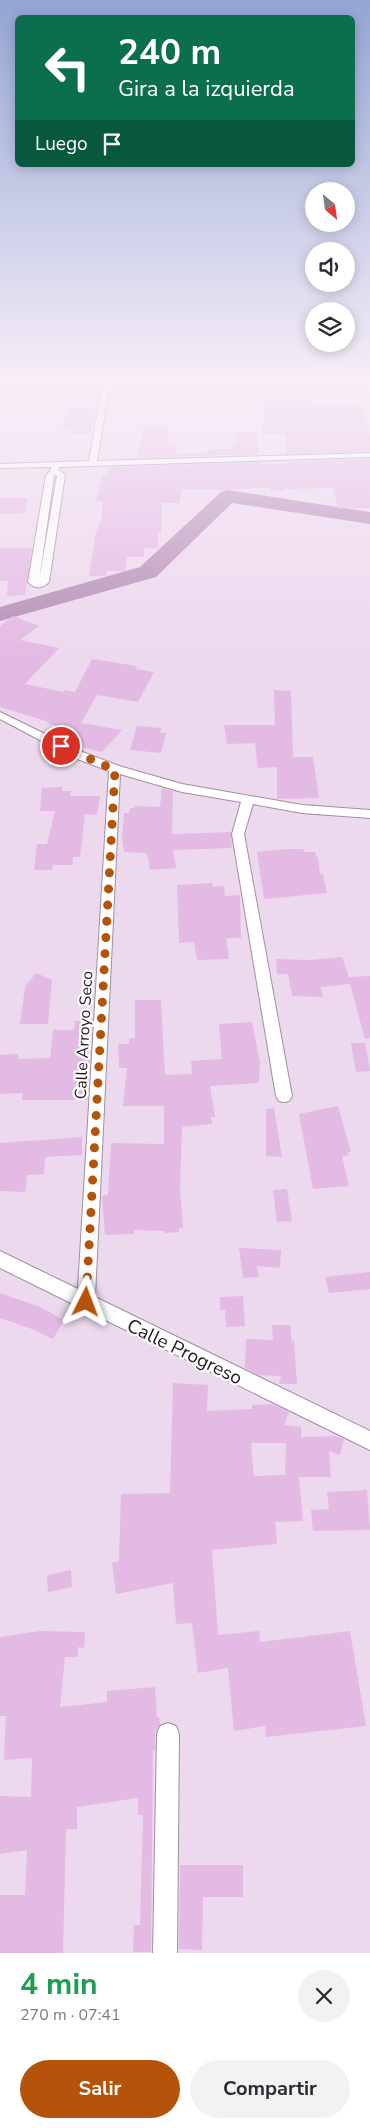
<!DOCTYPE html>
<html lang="es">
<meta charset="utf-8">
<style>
:root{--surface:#fff;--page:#f2f2f3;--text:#2b2b33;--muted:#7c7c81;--accent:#b45309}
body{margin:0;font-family:"Nunito Sans",sans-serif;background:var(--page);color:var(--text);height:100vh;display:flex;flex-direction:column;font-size:19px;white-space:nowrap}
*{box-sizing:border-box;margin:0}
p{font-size:16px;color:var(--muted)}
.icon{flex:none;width:28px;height:28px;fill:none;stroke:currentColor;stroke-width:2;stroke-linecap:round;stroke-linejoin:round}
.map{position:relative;height:1953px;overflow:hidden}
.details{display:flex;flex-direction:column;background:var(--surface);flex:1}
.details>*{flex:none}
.hud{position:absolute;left:15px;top:15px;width:340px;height:152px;border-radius:8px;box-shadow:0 2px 12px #0003;background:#0b6e4f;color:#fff;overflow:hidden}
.needle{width:32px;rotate:151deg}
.fabs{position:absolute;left:305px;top:182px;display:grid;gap:10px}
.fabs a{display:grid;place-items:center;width:50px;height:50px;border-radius:50%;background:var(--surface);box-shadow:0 2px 12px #0003;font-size:25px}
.pin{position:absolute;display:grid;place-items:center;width:42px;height:42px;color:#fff;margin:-21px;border:2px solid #fff;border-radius:50%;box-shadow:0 1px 5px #0007}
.me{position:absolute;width:55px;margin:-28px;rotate:3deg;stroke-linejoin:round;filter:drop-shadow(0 0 4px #0008)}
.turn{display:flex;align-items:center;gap:18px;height:105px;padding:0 20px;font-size:22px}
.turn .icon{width:65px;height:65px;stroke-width:2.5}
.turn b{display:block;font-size:35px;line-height:42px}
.then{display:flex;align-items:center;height:48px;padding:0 20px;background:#0003;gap:10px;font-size:19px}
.round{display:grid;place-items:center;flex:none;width:52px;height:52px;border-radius:26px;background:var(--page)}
.summary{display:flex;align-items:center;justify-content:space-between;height:85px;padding:0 20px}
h1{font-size:30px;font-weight:700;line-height:38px;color:#1e9e55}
.button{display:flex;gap:10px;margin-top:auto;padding:10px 20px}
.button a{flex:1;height:58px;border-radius:30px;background:var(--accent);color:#fff;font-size:20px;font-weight:700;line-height:58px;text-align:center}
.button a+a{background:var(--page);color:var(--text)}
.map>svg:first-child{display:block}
</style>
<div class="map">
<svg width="370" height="1953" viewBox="0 0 370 1953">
<rect width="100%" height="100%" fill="#edd9ed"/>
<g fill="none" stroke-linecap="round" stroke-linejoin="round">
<!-- river -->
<path fill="#b58eb5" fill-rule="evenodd" d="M228 490 370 512V524L232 503 156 577 0 621V607L140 567 221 492Z"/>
</g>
<!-- building -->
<path fill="#e3bae3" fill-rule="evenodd" d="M165 381H177V404H162L160 383H165Z
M261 386H309L315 406H363L370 435V451L286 454V434H262L264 414Z
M67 406 96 407 91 434H70L71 430H63Z
M168 425V443H175L176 454 208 453V449H232L234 444H236V432L256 433 259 454 137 458 144 426Z
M370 459V508H338L333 488 285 489V491H270V487L226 490 181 489 180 503H162L161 533H158V548H144V557H127L125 571H106V576H89L96 532 102 517V501H96L103 475 107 476 109 467 261 462V464H286V462Z
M0 498H28L25 513 0 514Z
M0 548H32L25 595 7 596 8 581H0Z
M13 616 39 626 20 640 59 648 25 684 63 692 65 690 75 692 92 659 137 666 136 669 154 672 138 702 97 695 81 723 122 730 102 752 78 746 80 743 73 742V741L58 737 59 735 52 733 58 726 48 724 49 722 0 707V626Z
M274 690 291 691 293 757H313L319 798 277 799V767L258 768 255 743 227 744 224 725H275Z
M137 726 161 728 160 733H166L161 753 130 750Z
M63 787 62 791H71L70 796H100L97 815 85 814 80 857H73V865H53L52 870H34L37 844H47L55 811H40L42 788Z
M162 788 173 791 172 834 231 832 232 848 173 850 176 868 150 870 147 853 124 852 122 838 124 813H129L130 808H135V806L160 807Z
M287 849H303L304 852H315L316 857H318L320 874H323L327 893 264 899 257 852Z
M212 883 213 887 224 886 225 896 240 895 241 938H226L229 959 197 960 194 942 179 943 177 885Z
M342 957 349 977 370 976V1038L365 1039 350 984 320 987 323 997 292 996 288 974H277L276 959 310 960Z
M36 973 52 980 48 1024H20L25 987Z
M135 1000H161L165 1075 192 1074 191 1061 222 1059 219 1024 252 1022 260 1063 259 1083 210 1086 215 1117H211L212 1124 182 1127 180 1189 183 1228H179V1232L165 1233 164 1231 134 1230V1234L105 1235 102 1196 108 1195 111 1143 164 1144V1106H123L127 1068H119L118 1044H129V1039L135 1038Z
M75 1021H88V1058L90 1057 87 1100H22L23 1093 0 1094V1055L18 1054V1059L50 1058 53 1030H74Z
M351 1043H365L370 1071 356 1072Z
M338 1106 351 1152H348L349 1155 342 1156 349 1186 313 1189 299 1114Z
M274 1108 282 1157 266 1156V1109Z
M82 1137V1155L45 1157 44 1174 27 1175 25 1192 0 1191V1143Z
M287 1189 292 1221 277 1222 273 1190Z
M239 1248 281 1250 280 1268 257 1266 259 1277 243 1278Z
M370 1272V1289L329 1293 325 1277Z
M0 1293 40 1307 64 1320 53 1339 32 1329 0 1318Z
M243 1296 245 1326 226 1327 225 1310H220V1297Z
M272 1325H290L292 1344 294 1340 297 1384H279L281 1376 259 1375 245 1368 246 1339 273 1340Z
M173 1383 208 1385 207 1411 252 1409V1405L272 1404 289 1412 284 1425 301 1427V1437L336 1436 344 1439 340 1455 329 1451 331 1477H299L303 1521 275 1522 277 1544 212 1550 218 1635 259 1631 260 1642 350 1631 366 1726 266 1737 265 1726 234 1731 228 1668 198 1673 192 1623 176 1624 173 1583 116 1594 112 1563 119 1561 121 1494 170 1493ZM251 1443H286L285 1475 254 1476Z
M367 1490 370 1530 313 1531 311 1510 329 1509 327 1492Z
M71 1570 72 1587 48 1592 47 1575Z
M40 1631 85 1632 84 1648 78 1647V1657H65L60 1707 107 1702V1691L155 1687 157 1717H159L160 1724 155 1733V1750H153L151 1952H133L134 1925H140L143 1815H138V1798L77 1807V1829H66L63 1953H0V1895H25L27 1850 0 1854V1796L31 1797 32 1758 4 1760 6 1716H0V1637Z
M180 1865H243V1897H203L202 1950 179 1949Z"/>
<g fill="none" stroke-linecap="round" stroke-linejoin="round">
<!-- street casing -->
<g stroke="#a18fa1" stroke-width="2">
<path id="street" d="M103 381H110L97 461 370 453V457L59 467V470L65 475 49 582C42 589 35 589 28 582L46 475 51 470V467L0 468V464L89 461ZM55 475 57 476 39 581 54 476Z
M0 712 80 751 119 766 182 784 302 805 370 810V818L302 813 253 804 244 834 292 1096 289 1101 284 1102 279 1101 276 1096 232 834 241 802 182 792 120 774 95 1297 370 1431V1450L87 1311 80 1309 79 1307 0 1268V1251L78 1289 109 771 72 757 0 719Z
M168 1723 176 1726 179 1734 177 1953H153L157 1734 160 1726Z"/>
</g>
<!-- street -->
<use href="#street" fill="#fff" fill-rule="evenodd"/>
</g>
<!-- sky -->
<linearGradient id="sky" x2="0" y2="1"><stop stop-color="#93a5d4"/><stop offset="0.58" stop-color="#f7eef7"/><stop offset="1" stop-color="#f7eef7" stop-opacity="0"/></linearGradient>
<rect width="370" height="654" fill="url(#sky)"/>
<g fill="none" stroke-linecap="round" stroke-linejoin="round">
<!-- route -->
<path stroke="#b45309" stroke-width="9" stroke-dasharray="0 16.2" d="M61 746 115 770 86 1302"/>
</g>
<g text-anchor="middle" stroke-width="4.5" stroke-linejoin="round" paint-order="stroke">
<!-- street labels -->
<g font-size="16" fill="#221b22" stroke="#fff">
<text transform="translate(83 1035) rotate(-87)" y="6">Calle Arroyo Seco</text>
</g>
<!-- near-street labels -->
<g font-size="19" fill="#221b22" stroke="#fff">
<text transform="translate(185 1351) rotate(26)" y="7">Calle Progreso</text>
</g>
</g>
</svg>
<div class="fabs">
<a><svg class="needle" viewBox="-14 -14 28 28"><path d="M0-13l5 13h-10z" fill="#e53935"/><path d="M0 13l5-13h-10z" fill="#7c7c81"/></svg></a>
<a><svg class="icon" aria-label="sound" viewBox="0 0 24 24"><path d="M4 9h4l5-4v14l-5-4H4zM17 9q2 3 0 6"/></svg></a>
<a><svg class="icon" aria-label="layers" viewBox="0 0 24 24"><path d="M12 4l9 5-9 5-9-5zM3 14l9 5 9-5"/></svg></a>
</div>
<div class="pin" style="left:61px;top:746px;background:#d93025"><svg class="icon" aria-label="arrive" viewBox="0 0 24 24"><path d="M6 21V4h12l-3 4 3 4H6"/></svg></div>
<svg class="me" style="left:86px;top:1302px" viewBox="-20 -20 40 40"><path d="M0-17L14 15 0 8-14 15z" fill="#b45309" stroke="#fff" stroke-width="4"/></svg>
<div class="hud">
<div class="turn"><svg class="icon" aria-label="left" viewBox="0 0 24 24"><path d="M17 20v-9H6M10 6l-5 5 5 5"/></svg><div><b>240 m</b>Gira a la izquierda</div></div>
<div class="then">Luego<svg class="icon" aria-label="arrive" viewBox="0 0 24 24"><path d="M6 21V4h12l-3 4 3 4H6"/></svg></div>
</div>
</div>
<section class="details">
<div class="summary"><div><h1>4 min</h1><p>270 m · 07:41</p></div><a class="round"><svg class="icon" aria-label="close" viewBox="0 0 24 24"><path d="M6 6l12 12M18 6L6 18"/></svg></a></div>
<div class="button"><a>Salir</a><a>Compartir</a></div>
</section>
